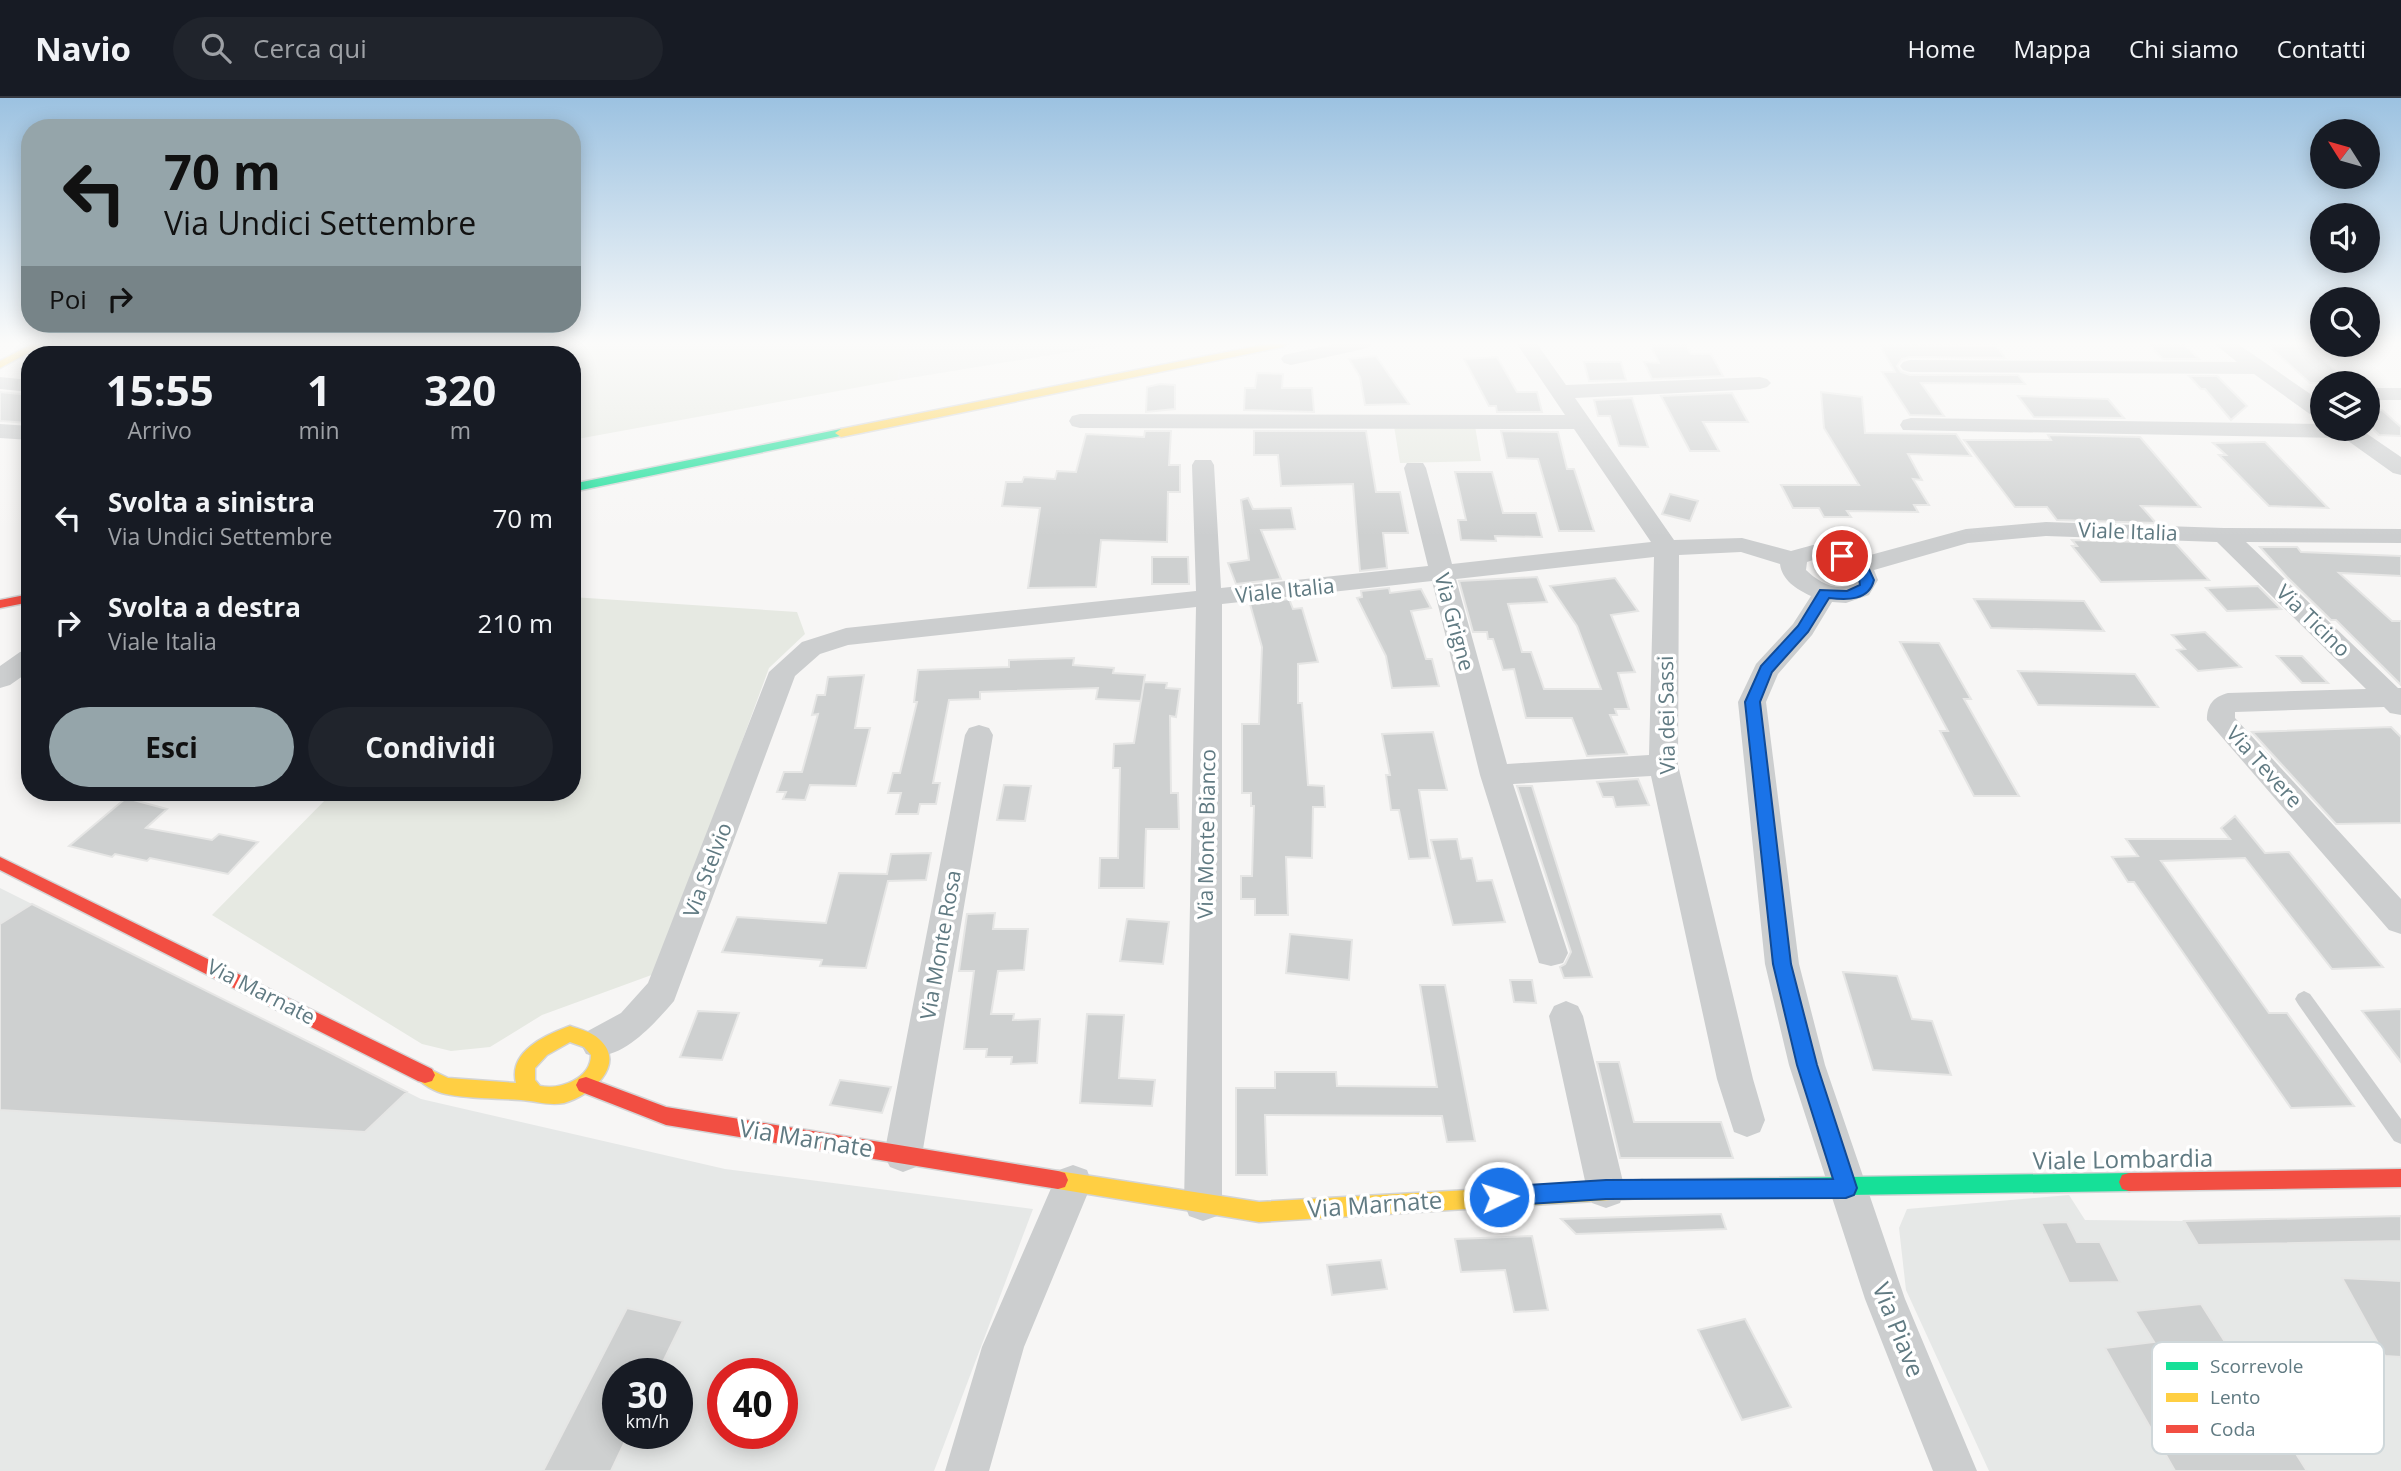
<!DOCTYPE html>
<html lang="it">
<style>
:root{--surface:#171b24;--page:#20242c;--text:#f1f3f6;--muted:#9ea1a6;--line:#363941;--accent:#95a5aa}
body{margin:0;font-family:"Open Sans",sans-serif;background:var(--page);color:var(--text);height:100vh;display:flex;flex-direction:column;font-size:26px;white-space:nowrap}
*{box-sizing:border-box;margin:0}
p{font-size:23px;color:var(--muted)}
.icon{flex:none;width:38px;height:38px;fill:none;stroke:currentColor;stroke-width:2;stroke-linecap:round;stroke-linejoin:round}
.map{position:relative;flex:1;overflow:hidden}
.panel{position:absolute;left:21px;top:248px;width:560px;height:455px;display:flex;flex-direction:column;background:var(--surface);border-radius:28px;box-shadow:0 4px 18px #0003}
.panel>*{flex:none}
.hud{position:absolute;left:21px;top:21px;width:560px;height:214px;border-radius:28px;box-shadow:0 4px 18px #0003;background:#95a5aa;color:#111;overflow:hidden}
.needle{width:46px;rotate:307deg}
.tools{position:absolute;left:2310px;top:21px;display:grid;gap:14px}
.tools a{display:grid;place-items:center;width:70px;height:70px;border-radius:50%;background:var(--surface);box-shadow:0 4px 18px #0003;font-size:35px}
.speed{position:absolute;left:602px;top:1260px;display:flex;gap:14px;font-size:35px;font-weight:700;text-align:center}
.speed>*{display:grid;place-content:center;width:91px;height:91px;border-radius:50%;background:var(--surface);box-shadow:0 4px 18px #0003;line-height:1}
.speed small{font-size:18px;font-weight:400}
.speed .limit{border:10px solid #d22;background:#fff;color:#111}
.pin{position:absolute;display:grid;place-items:center;width:60px;height:60px;color:#fff;margin:-30px;border:4px solid #fff;border-radius:50%;box-shadow:0 2px 7px #0007}
.me{position:absolute;width:77px;margin:-38px;rotate:86deg;stroke-linejoin:round;filter:drop-shadow(0 0 5px #0008)}
.turn{display:flex;align-items:center;gap:24px;height:147px;padding:0 28px;font-size:32px}
.turn .icon{width:91px;height:91px;stroke-width:2.5}
.turn b{display:block;font-size:49px;line-height:60px}
.then{display:flex;align-items:center;height:66px;padding:0 28px;background:#0003;gap:14px;font-size:26px}
.eta{display:flex;justify-content:space-evenly;align-items:center;height:119px;text-align:center}
.eta b{font-size:42px;font-weight:700;line-height:49px}
.primary-button{display:flex;gap:14px;margin-top:auto;padding:14px 28px}
.primary-button a{flex:1;height:80px;border-radius:42px;background:var(--accent);color:#111;font-size:28px;font-weight:700;line-height:80px;text-align:center}
.primary-button a+a{background:var(--page);color:var(--text)}
ul{padding:0;list-style:none}
li{display:flex;align-items:center;gap:21px;height:105px;padding:0 28px}
li div{flex:1}
li b{display:block;font-size:26px}
li em{font-style:normal}
header{display:flex;align-items:center;gap:42px;box-sizing:border-box;height:98px;padding:0 35px;background:var(--surface);border-bottom:2px solid var(--line)}
header strong{font-size:33px}
nav{display:flex;gap:38px;margin-inline-start:auto;font-size:24px}
.search{width:490px;height:63px;background:var(--page);display:flex;align-items:center;gap:18px;box-sizing:border-box;padding:0 24px;border-radius:38px;color:var(--muted);font-size:26px}
.map>svg:first-child{display:block}
</style>
<header>
<strong>Navio</strong>
<div class="search"><svg class="icon" aria-label="search" viewBox="0 0 24 24"><circle cx="10" cy="10" r="6"/><path d="M15 15l6 6"/></svg>Cerca qui</div>
<nav><a>Home</a><a>Mappa</a><a>Chi siamo</a><a>Contatti</a></nav>
</header>
<div class="map">
<svg width="2401" height="1373" viewBox="0 0 2401 1373">
<rect width="100%" height="100%" fill="#f7f6f5"/>
<!-- built -->
<path fill="#e6e8e7" fill-rule="evenodd" d="M909 246H1118L898 282 899 271Z
M0 790 421 1001 725 1071 1033 1111 934 1373H0ZM618 1276H677V1335H618ZM723 1276H782V1335H723Z
M2069 1097 2085 1122 2184 1123 2401 1118V1373H1989L1906 1192 1899 1130 1907 1111Z"/>
<!-- green -->
<path fill="#e6e9e2" d="M266 246H494L477 257H382Z
M526 246H909L899 271 898 282 572 342V257H510Z
M1394 328H1475L1481 363 1400 365Z
M572 499 797 514 805 536 769 570 657 875 542 917 490 949 451 953 422 946 212 817 332 695H572Z"/>
<!-- building -->
<path fill="#ced0d0" stroke="#e6e6e5" stroke-width="2" d="M1650 246H1686L1691 256H1711L1723 278 1652 281 1644 264 1659 265Z
M1879 246 1996 247 2005 260 1910 259 1902 261 1897 268 1901 274 1910 277H2018L2025 286 1921 285 1944 318 1910 317 1882 274H1895Z
M2148 246H2184L2199 261H2163Z
M2267 246H2306L2349 285H2310Z
M1376 258 1409 306 1365 307 1360 279 1349 261Z
M1497 259 1517 294H1537L1542 314H1497L1496 308H1489L1464 261Z
M1584 264H1621L1626 282 1589 283Z
M1257 275 1283 276 1282 290H1312L1314 314 1244 312 1245 290H1255Z
M2189 278H2217L2247 308 2231 322 2205 291H2201Z
M1160 286 1175 287V311L1146 314 1147 289Z
M0 294 30 297V325L0 323Z
M1821 294 1862 299 1865 335 1956 336 1971 358 1908 356 1922 382 1913 381 1929 407H1914L1918 414 1847 413 1851 419H1824L1819 410H1793L1781 387H1859L1824 330Z
M1732 295 1748 324H1703L1719 353H1690L1661 298Z
M2018 298 2108 301 2124 320 2034 319Z
M1632 300 1648 349 1619 348 1610 318H1598L1594 302Z
M2368 311 2382 312 2401 329V338L2379 337 2368 326Z
M1145 333H1171L1169 367H1180V394H1168L1167 444 1101 442 1096 489 1028 490 1040 410 1002 408 1006 384H1022L1024 379 1055 381 1057 373 1076 374 1086 336 1144 339Z
M1254 333H1366L1376 394H1400L1408 435H1383L1387 470 1360 473 1353 386 1281 388 1278 357H1254Z
M1501 333 1558 334 1567 371H1574L1594 433H1559L1538 361 1507 360Z
M2048 337 2140 339 2200 409 2141 408 2156 425 2057 422 2047 409H2015L1964 342H2051Z
M2261 344H2265L2328 410 2269 408 2219 357H2226L2213 345Z
M1455 374H1492L1503 415H1536L1542 439 1495 438 1496 443 1461 442 1458 422H1466Z
M1670 396 1698 403 1690 423 1662 416Z
M1248 400 1253 411 1291 410 1295 431 1261 432 1281 481 1236 486 1228 465 1249 462 1241 402Z
M2072 442 2175 445 2209 482 2101 484 2072 448H2077Z
M2260 449H2297L2301 454 2401 458V478L2339 475 2392 523H2401V587L2336 522H2331L2287 479Z
M1152 459H1188L1189 486H1152Z
M1537 479 1547 504 1508 506 1522 554H1531L1544 591H1601L1577 528 1550 488 1615 480 1638 513 1611 517 1635 574 1618 575 1629 611H1615L1617 617H1610L1627 656 1587 658 1572 620H1526L1514 571 1503 572 1493 541H1488L1487 534H1473L1459 483Z
M2258 488 2281 511 2227 513 2206 490Z
M1389 490 1390 495 1421 491 1431 510 1411 513 1426 561H1432L1439 588 1392 590 1386 558 1357 500 1362 499 1361 493Z
M1289 501 1293 511 1302 510 1318 564 1298 566V605H1302L1308 687 1324 688 1325 709H1313L1312 760 1286 759 1288 817H1255V801H1241V778H1252L1254 708H1251V695H1242V626H1259L1262 549 1250 506Z
M1974 501 2084 503 2104 533 1991 530Z
M2205 534 2241 569 2198 573 2177 552 2185 551 2172 537Z
M1900 544 1939 545 1971 601H1964L2019 698H1974L1940 633H1948Z
M2277 558H2302L2328 585H2302Z
M1074 560 1073 567 1114 570 1113 575 1145 577 1141 603 1096 601 1098 590 980 594V601L949 602 933 685H940L936 706H920L918 716H896L901 695H888L893 675H900L917 604H914L918 572 1009 569V562Z
M2018 573 2135 576 2158 609 2038 607Z
M864 577 855 630H870L856 688 810 687 805 702 783 701 786 694H777L784 674H802L818 616 812 617 817 597H825L828 579Z
M1144 584 1167 585 1166 590 1180 591 1176 619 1170 618 1171 695H1178L1179 731H1146L1144 790H1099L1100 760H1118L1120 670H1113L1114 646 1134 645Z
M2391 629 2401 639V725L2336 726 2252 634Z
M1433 634 1447 692H1419L1430 760 1409 761 1399 712H1391L1386 677H1390L1382 636Z
M1638 681 1649 707 1616 709 1613 699H1603L1597 684Z
M1004 687 1031 688 1025 723 997 722Z
M1517 688H1532L1592 879 1564 880 1560 869 1565 866 1571 854Z
M126 700 167 711 146 730 212 742 219 736 258 744 228 776 150 760 147 763 115 756 112 759 69 748Z
M2235 718 2265 755 2289 754 2383 869 2332 871 2245 760 2161 763 2269 915H2287L2354 1008 2291 1010 2134 784H2128L2112 759 2138 758 2126 741H2230L2221 730Z
M1457 741 1461 761 1472 760 1477 783 1492 782 1505 824 1453 827 1431 742Z
M931 755 926 782 888 783 866 870 820 868 822 862 722 854 737 819 826 825 839 775 887 776 891 756Z
M32 806 325 952 407 994 365 1034 0 1012V826Z
M995 815 993 831H1028L1024 872 998 873 991 916H1014L1013 922 1040 921 1037 965 1011 966 1012 959H986L987 951H964L974 873H959L967 816Z
M1127 821 1169 824 1163 866 1120 863Z
M1290 836 1352 842 1349 882 1286 875Z
M1843 874 1897 878 1912 921 1932 923 1951 977 1873 972Z
M1510 882H1532L1536 905 1514 904Z
M1420 887H1445L1475 1043 1447 1044 1442 1018 1265 1017 1267 1077H1236V990H1275V974H1336L1337 988 1437 989Z
M2401 911V964L2362 913Z
M698 913 739 915 722 962 680 959Z
M1087 916 1124 917 1119 980 1155 982 1152 1008 1080 1005Z
M1597 964H1619L1634 1024H1721L1733 1060H1620Z
M840 982 891 989 882 1015 830 1007Z
M1721 1116 1726 1131 1576 1136 1561 1121Z
M2401 1118V1143L2198 1147 2184 1123Z
M2067 1124 2077 1144H2100L2120 1184 2069 1185 2041 1125Z
M1532 1138 1548 1212 1514 1214 1505 1172 1461 1174 1455 1141Z
M1381 1162 1387 1191 1332 1197 1327 1167Z
M2342 1180 2401 1183V1259L2385 1258Z
M2201 1206 2307 1373H2175L2105 1250 2154 1244 2135 1213Z
M627 1210 683 1223 657 1276H618V1335H629L611 1373H543Z
M1745 1221 1791 1309 1742 1322 1698 1232Z"/>
<g fill="none" stroke-linecap="round" stroke-linejoin="round">
<!-- fast casing -->
<g stroke="#d3d4d5" stroke-width="3">
<path id="fast" d="M841 331 845 333V337L572 394V386Z
M2129 1075 2136 1077 2139 1084 2136 1091 2129 1093 1642 1100 1635 1098 1632 1091 1635 1084 1642 1082Z"/>
</g>
<!-- slow casing -->
<g stroke="#d3d4d5" stroke-width="3">
<path id="slow" d="M32 246H45L0 270V263Z
M1267 246H1287L1282 249 841 339 835 335 841 331Z
M570 928C579 931 592 934 599 941 628 967 590 998 564 1005 548 1008 537 1003 521 1002 497 1000 470 1001 446 996 436 994 420 986 415 977L418 971 425 969 448 980 516 985C508 953 546 937 570 928ZM570 944 584 949 591 957C591 981 560 992 540 988L535 982V970L547 957Z
M1058 1073 1259 1104 1642 1082 1649 1084 1652 1091 1649 1098 1642 1100 1259 1124 1058 1091 1051 1089 1048 1082 1051 1075Z"/>
</g>
<!-- jam casing -->
<g stroke="#d3d4d5" stroke-width="3">
<path id="jam" d="M30 496V504L0 510V502Z
M0 759 432 971 435 977 432 983 425 985 418 983 0 772Z
M586 979 666 1009 1058 1073 1065 1075 1068 1082 1065 1089 1058 1091 666 1027 579 993 576 987 579 981Z
M2401 1071V1089L2129 1093 2122 1091 2119 1084 2122 1077 2129 1075Z"/>
</g>
<!-- lane -->
<path fill="#cccecf" fill-rule="evenodd" d="M2304 893 2310 896 2401 1021V1046L2394 1043 2298 906 2295 901 2298 896Z"/>
<!-- street -->
<path fill="#cccecf" fill-rule="evenodd" d="M1334 246H1371L1368 250 1291 267 1284 265 1281 261 1284 257Z
M1517 246H1537L1566 287 1760 279 1767 281 1771 285 1767 289 1760 291 1575 300 1674 442 1742 440 1791 453 1813 447 1828 448 1863 459 1966 431 2046 424 2224 430 2401 431V445L2246 444 2398 590H2401V617L2390 615 2384 609 2235 614V620L2401 801V836L2389 832 2207 622C2207 607 2213 599 2228 595L2366 591 2217 444 2046 438 1968 445 1874 472 1878 482 1869 497 1846 505 1832 504 1812 537 1778 576 1766 604 1799 866 1825 967 1905 1201 1977 1373H1933L1865 1201 1789 967 1765 866 1738 604 1756 566 1793 526 1811 498C1796 491 1782 482 1780 466L1741 454 1679 457 1678 667 1753 981 1765 1022 1760 1034 1747 1039 1734 1034 1717 981 1651 678 1513 686 1568 855 1563 865 1551 868 1539 865 1480 677 1432 483 1222 506V1105L1217 1118 1203 1123 1189 1118 1184 1105 1196 509 848 547 820 556 795 578 674 903C654 926 619 967 586 956L580 945 586 934 621 915 648 885 769 574 802 544 846 530 1196 493 1192 367 1195 362H1211L1214 367 1221 490 1428 468 1404 370 1407 365H1423L1426 370 1452 466 1651 444 1574 331 1080 330 1072 328 1069 323 1072 318 1080 316 1565 317ZM1654 459 1649 657 1507 666 1456 481ZM1816 461 1833 463 1851 474 1852 486C1837 495 1817 483 1806 472L1807 464Z
M2215 246H2238L2322 304V320L2314 319 2254 276 1910 274 1903 272 1900 268 1903 264 1910 262 2237 264Z
M0 279 30 282V294L0 291Z
M2368 290H2401V302H2368Z
M1911 320 2322 326V331H2360L2401 359V377L2393 375 2344 340 1903 332 1900 327 1903 322Z
M0 326 30 328V342L0 340Z
M30 551V573L10 587 0 590V568L20 554Z
M979 627 989 630 993 637 922 1057 916 1069 903 1074 890 1069 884 1057 965 637 969 630Z
M1566 903 1578 908 1583 918 1625 1092 1620 1105 1606 1110 1592 1105 1587 1092 1549 918 1554 908Z
M1073 1067 1087 1072 1092 1085 1024 1249 989 1373H945L982 1249 1059 1072Z"/>
<!-- fast -->
<use href="#fast" fill="#16e098" fill-rule="evenodd"/>
<!-- slow -->
<use href="#slow" fill="#ffcf43" fill-rule="evenodd"/>
<!-- jam -->
<use href="#jam" fill="#f24e42" fill-rule="evenodd"/>
</g>
<!-- sky -->
<linearGradient id="sky" x2="0" y2="1"><stop stop-color="#9cc2e1"/><stop offset="0.56" stop-color="#fbfbfa"/><stop offset="1" stop-color="#fbfbfa" stop-opacity="0"/></linearGradient>
<rect width="2401" height="438" fill="url(#sky)"/>
<!-- route -->
<path fill="#1a73e8" stroke="#114b97" stroke-width="2" d="M1842 454 1868 469 1874 482C1869 503 1847 502 1829 500L1808 534 1772 574 1760 604 1791 866 1817 967 1857 1090 1854 1097 1846 1100 1606 1101 1499 1108 1492 1105 1489 1099 1492 1092 1499 1089 1606 1082 1833 1081 1797 967 1773 866 1745 604 1761 568 1798 528 1820 492 1847 493 1860 487 1858 474 1835 458Z"/>
<g text-anchor="middle" stroke-width="7" stroke-linejoin="round" paint-order="stroke">
<!-- street labels -->
<g font-size="21" fill="#607a82" stroke="#fff">
<text transform="translate(2128 434) rotate(2)" y="7">Viale Italia</text>
<text transform="translate(1285 493) rotate(-6)" y="7">Viale Italia</text>
<text transform="translate(2313 523) rotate(44)" y="7">Via Ticino</text>
<text transform="translate(1454 524) rotate(75)" y="7">Via Grigne</text>
<text transform="translate(1667 617) rotate(-91)" y="7">Via dei Sassi</text>
<text transform="translate(2264 669) rotate(48)" y="7">Via Tevere</text>
<text transform="translate(1207 736) rotate(-89)" y="7">Via Monte Bianco</text>
<text transform="translate(708 772) rotate(-69)" y="7">Via Stelvio</text>
<text transform="translate(941 847) rotate(-80)" y="7">Via Monte Rosa</text>
<text transform="translate(261 894) rotate(27)" y="7">Via Marnate</text>
</g>
<!-- near-street labels -->
<g font-size="24" fill="#607a82" stroke="#fff">
<text transform="translate(806 1041) rotate(9)" y="8">Via Marnate</text>
<text transform="translate(2123 1062) rotate(-1)" y="8">Viale Lombardia</text>
<text transform="translate(1375 1107) rotate(-4)" y="8">Via Marnate</text>
<text transform="translate(1898 1232) rotate(68)" y="8">Via Piave</text>
</g>
</g>
<!-- legend -->
<rect x="2152" y="1244" width="232" height="112" rx="10" fill="#fff" stroke="#cfd7da" stroke-width="2"/>
<rect x="2166" y="1264" width="32" height="8" fill="#16e098"/>
<rect x="2166" y="1295" width="32" height="9" fill="#ffcf43"/>
<rect x="2166" y="1327" width="32" height="8" fill="#f24e42"/>
<g font-size="19" fill="#607a82">
<text x="2210" y="1275">Scorrevole</text>
<text x="2210" y="1306">Lento</text>
<text x="2210" y="1338">Coda</text>
</g>
</svg>
<div class="tools">
<a><svg class="needle" viewBox="-14 -14 28 28"><path d="M0-13l5 13h-10z" fill="#e53935"/><path d="M0 13l5-13h-10z" fill="#9ea1a6"/></svg></a>
<a><svg class="icon" aria-label="sound" viewBox="0 0 24 24"><path d="M4 9h4l5-4v14l-5-4H4zM17 9q2 3 0 6"/></svg></a>
<a><svg class="icon" aria-label="search" viewBox="0 0 24 24"><circle cx="10" cy="10" r="6"/><path d="M15 15l6 6"/></svg></a>
<a><svg class="icon" aria-label="layers" viewBox="0 0 24 24"><path d="M12 4l9 5-9 5-9-5zM3 14l9 5 9-5"/></svg></a>
</div>
<div class="speed"><div>30<small>km/h</small></div><div class="limit">40</div></div>
<div class="pin" style="left:1842px;top:458px;background:#d93025"><svg class="icon" aria-label="arrive" viewBox="0 0 24 24"><path d="M6 21V4h12l-3 4 3 4H6"/></svg></div>
<svg class="me" style="left:1499px;top:1099px" viewBox="-20 -20 40 40"><circle r="17" fill="#1a73e8" stroke="#fff" stroke-width="3"/><path d="M0-11L8 9 0 5-8 9z" fill="#fff"/></svg>
<div class="hud">
<div class="turn"><svg class="icon" aria-label="left" viewBox="0 0 24 24"><path d="M17 20v-9H6M10 6l-5 5 5 5"/></svg><div><b>70 m</b>Via Undici Settembre</div></div>
<div class="then">Poi<svg class="icon" aria-label="right" viewBox="0 0 24 24"><path d="M7 20v-9h11M14 6l5 5-5 5"/></svg></div>
</div>
<section class="panel">
<div class="eta">
<div><b>15:55</b><p>Arrivo</p></div>
<div><b>1</b><p>min</p></div>
<div><b>320</b><p>m</p></div>
</div>
<ul>
<li><svg class="icon" aria-label="left" viewBox="0 0 24 24"><path d="M17 20v-9H6M10 6l-5 5 5 5"/></svg><div><b>Svolta a sinistra</b><p>Via Undici Settembre</p></div><em>70 m</em></li>
<li><svg class="icon" aria-label="right" viewBox="0 0 24 24"><path d="M7 20v-9h11M14 6l5 5-5 5"/></svg><div><b>Svolta a destra</b><p>Viale Italia</p></div><em>210 m</em></li>
</ul>
<div class="primary-button"><a>Esci</a><a>Condividi</a></div>
</section>
</div>
